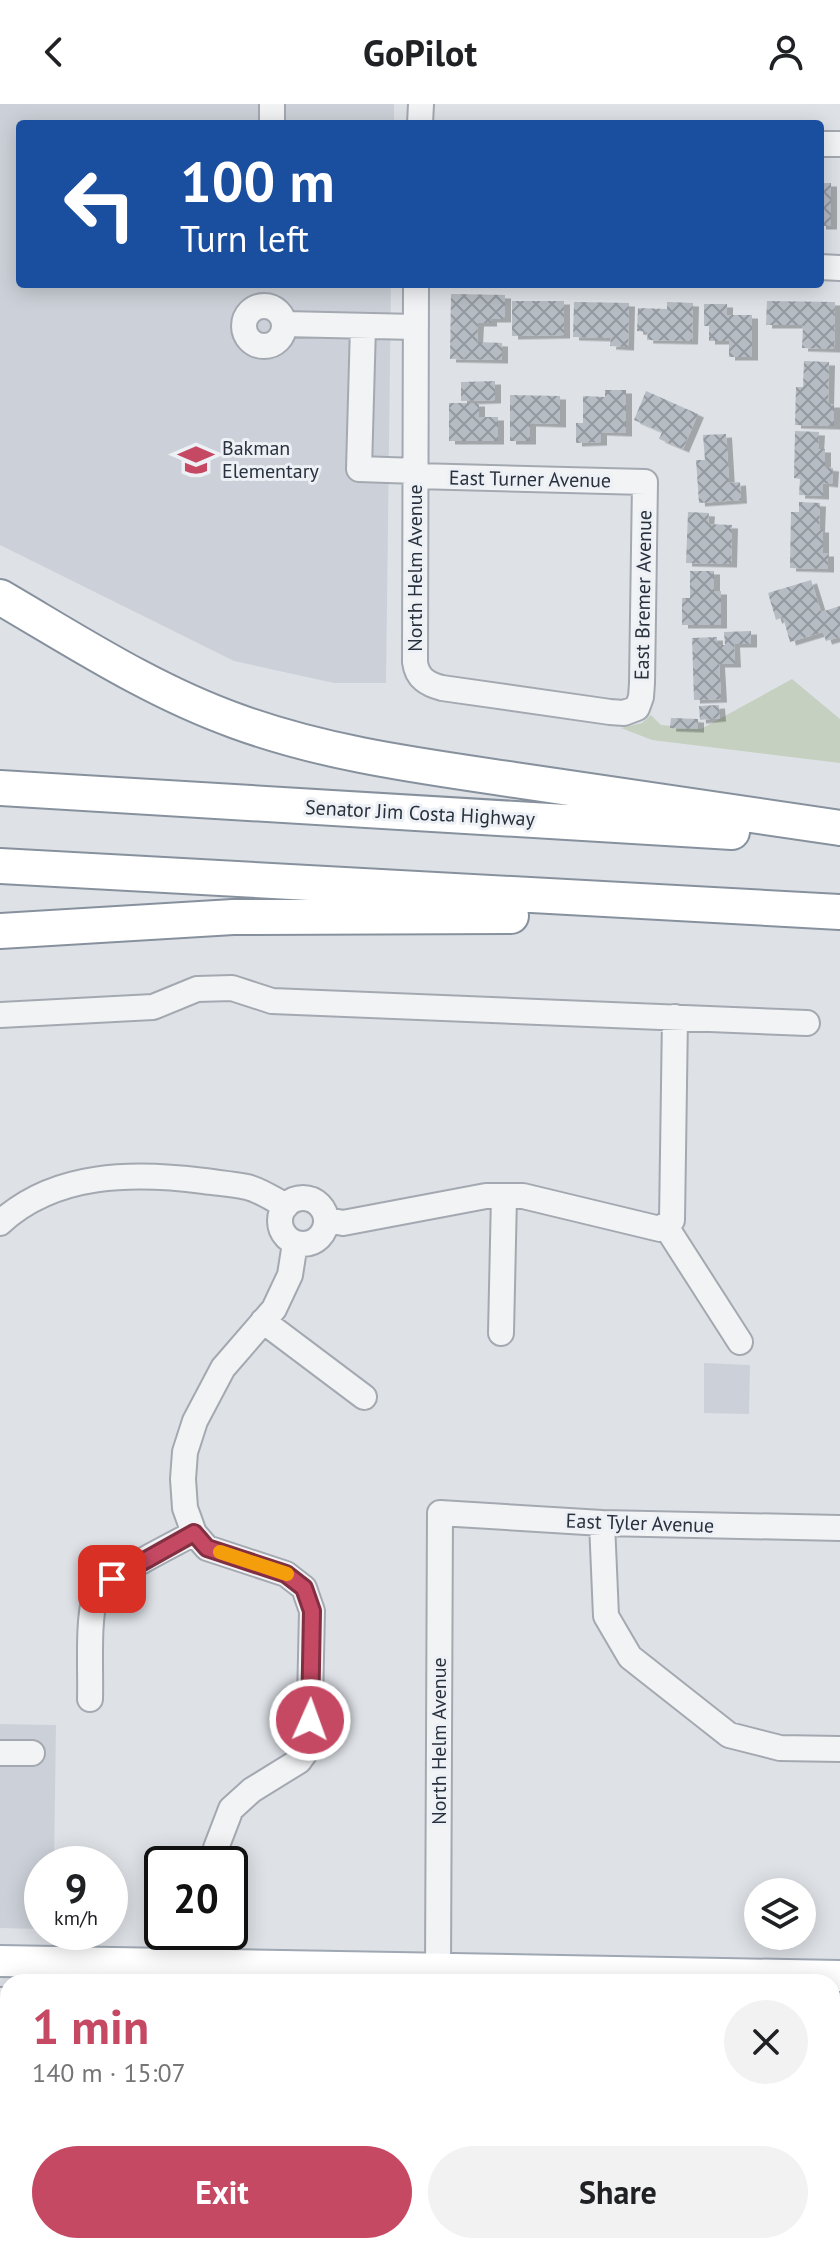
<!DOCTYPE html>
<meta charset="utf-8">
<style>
:root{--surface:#fff;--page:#f2f2f2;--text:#202124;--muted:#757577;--accent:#c64964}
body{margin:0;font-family:"PT Sans",sans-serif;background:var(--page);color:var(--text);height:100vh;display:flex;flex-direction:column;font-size:30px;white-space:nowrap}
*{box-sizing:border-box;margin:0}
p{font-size:26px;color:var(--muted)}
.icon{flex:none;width:44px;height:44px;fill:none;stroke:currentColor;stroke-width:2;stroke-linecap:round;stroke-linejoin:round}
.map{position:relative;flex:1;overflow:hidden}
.details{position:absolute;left:0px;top:1870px;width:840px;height:280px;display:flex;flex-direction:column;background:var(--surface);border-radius:24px 24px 0 0;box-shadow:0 4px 20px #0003}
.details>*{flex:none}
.top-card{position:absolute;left:16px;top:16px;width:808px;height:168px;border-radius:8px;box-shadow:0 4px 20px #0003;background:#1a4fa0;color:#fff;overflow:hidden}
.buttons{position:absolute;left:744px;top:1774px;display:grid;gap:16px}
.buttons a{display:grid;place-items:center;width:72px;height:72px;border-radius:50%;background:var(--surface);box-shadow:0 4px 20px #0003;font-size:40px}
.speed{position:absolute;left:24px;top:1742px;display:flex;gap:16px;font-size:40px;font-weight:700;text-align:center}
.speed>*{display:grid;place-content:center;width:104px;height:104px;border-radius:50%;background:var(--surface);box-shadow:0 4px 20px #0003;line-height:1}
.speed small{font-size:20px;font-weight:400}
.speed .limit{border:4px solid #111;border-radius:12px;background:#fff;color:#111}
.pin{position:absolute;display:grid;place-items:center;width:68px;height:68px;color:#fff;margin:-34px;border-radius:16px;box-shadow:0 4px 12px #0006}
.me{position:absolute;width:88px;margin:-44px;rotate:2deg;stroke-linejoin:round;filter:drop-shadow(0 0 6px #0008)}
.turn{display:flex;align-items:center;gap:28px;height:168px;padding:0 32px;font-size:36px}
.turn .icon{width:104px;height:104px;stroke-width:2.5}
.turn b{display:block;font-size:56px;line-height:68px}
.round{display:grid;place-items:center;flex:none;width:84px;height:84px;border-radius:42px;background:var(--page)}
.summary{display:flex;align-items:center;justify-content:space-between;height:136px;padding:0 32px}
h1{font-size:48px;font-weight:600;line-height:60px;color:var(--accent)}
.primary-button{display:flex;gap:16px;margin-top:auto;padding:16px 32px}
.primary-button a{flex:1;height:92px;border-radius:48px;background:var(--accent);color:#fff;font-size:32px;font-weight:600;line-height:92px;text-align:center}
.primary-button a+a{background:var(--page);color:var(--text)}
header{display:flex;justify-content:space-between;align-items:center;height:104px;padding:0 32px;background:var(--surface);font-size:36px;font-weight:600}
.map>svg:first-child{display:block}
</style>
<header><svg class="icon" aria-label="back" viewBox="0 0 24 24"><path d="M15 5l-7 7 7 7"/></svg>GoPilot<svg class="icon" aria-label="person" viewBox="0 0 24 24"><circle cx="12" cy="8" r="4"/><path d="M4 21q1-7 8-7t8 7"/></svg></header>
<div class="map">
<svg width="840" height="2150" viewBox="0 0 840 2150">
<defs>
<pattern id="building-cross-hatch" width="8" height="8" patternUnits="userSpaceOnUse" patternTransform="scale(2)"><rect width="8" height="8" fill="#b6bcc3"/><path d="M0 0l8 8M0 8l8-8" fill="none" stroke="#9499a0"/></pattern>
<filter id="shadow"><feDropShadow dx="6" dy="3.5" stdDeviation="0" flood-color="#0004"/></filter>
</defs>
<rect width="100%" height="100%" fill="#dee2e7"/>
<!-- built -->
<path fill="#ccd1d9" d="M0 0H394V20H20V180H391L386 579H334L234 557 0 441Z
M704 1259 750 1261 749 1310 704 1309Z
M0 1620 56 1621 54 1760H42V1825L0 1824Z"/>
<!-- green -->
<path fill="#c5d0c0" d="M792 575 840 615V659L652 636 621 624 642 619 651 611 661 621 701 625Z"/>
<!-- building -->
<path fill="url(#building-cross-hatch)" filter="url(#shadow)" d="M820 79H831V122H820Z
M451 190 505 191V215H491V219H478L477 238 502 239V256L450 255Z
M512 197H564V231L512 232Z
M767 197 835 198 834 245 802 244 803 221H766Z
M574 198 629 199 628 243 610 242 611 234 573 233Z
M667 198 693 199 692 237 647 236 648 228 637 227 638 204 667 205Z
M704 200H727V211H752V253H729V237H709V222H704Z
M804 257 829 258 828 300H834V322L795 321 796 283H803Z
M495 277V296L461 297V278Z
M605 286H626V329L601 328V338L576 339V319H583V292L605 293Z
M646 287 698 310 683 345 659 335 662 328 634 316Z
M510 291 560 292V320L530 319V337H510Z
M449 299H479V313H498V337H449Z
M795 327 819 328 818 345H825V363L833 364 832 380 823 379V392L799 391 800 375 794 374Z
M726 330 729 379 740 378 741 396 699 399 696 356H705L703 331Z
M799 398 820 399 819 425H823V449H828V465L790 464 791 408H799Z
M688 408 709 409 708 420 732 421 731 460 686 459Z
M690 467H714V487H721V521H682V494H690Z
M811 476 821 508 840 502V533L826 537 823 528 790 538 783 513 776 516 768 489Z
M751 527V540H734L735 560H719L721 595 694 596 692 534 717 533V541H725L724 528Z
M719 601 720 614 700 616 699 602Z
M671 614 698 615V625L670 624Z
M837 1953H840V2013H832V1966H837Z
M832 2055H838L840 2084H832Z
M113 2142H143V2150H122V2147H113Z
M232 2142H269V2150H232Z
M316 2142H356L355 2150H316Z"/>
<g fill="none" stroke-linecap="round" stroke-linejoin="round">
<!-- minor casing -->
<g stroke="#a4a9b1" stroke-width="28">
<path id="minor" d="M272 20V0
M420 20 421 0
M820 40H840
M820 163 840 164
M244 222a20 20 0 1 1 40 0a20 20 0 1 1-40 0Z
M284 220 416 223
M363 222 359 365 416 367
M416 372 645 378 642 579 641 593 637 604 624 609 610 608 442 584C427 580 417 574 415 558L416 180
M0 911 153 903 197 885 232 884 272 897 807 919
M280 1117a23 23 0 1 1 46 0a23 23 0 1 1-46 0Z
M327 1116 343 1119 486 1092H523L660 1125 672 1116 675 913
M0 1119C55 1068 134 1068 204 1077 218 1079 233 1080 247 1083 260 1086 273 1095 286 1102
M665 1121 740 1238
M263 1217 364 1293
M501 1229 504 1092
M602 1419 606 1512 630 1553 729 1631 780 1644 840 1645
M90 1595C91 1570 87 1513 96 1491 103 1474 175 1440 194 1429
M0 1649H32
M216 1760V1744L231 1705 252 1686 299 1657 309 1643 312 1507 304 1484 286 1470 207 1444 194 1429 185 1404 183 1375 185 1348 195 1317 223 1264 274 1205 290 1171 295 1139
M179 1860 180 1828
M214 1861 215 1828
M438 1866 440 1409 602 1419 840 1424
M0 1896H8
M832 1912H840
M0 2110H8
M832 2140H840
M81 2150 82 2142
M194 2150V2142
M394 2150V2142"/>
</g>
<!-- major casing -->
<g stroke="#9ea7b2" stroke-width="34">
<path id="major" d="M0 1857 840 1872"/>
</g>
<!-- highway casing -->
<g stroke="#87919d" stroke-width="38">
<path id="highway" d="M0 493C77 538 152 587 236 617 326 650 421 662 515 676 624 692 732 708 840 724
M0 684 732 728
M0 762 840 808
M0 827 233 813 511 812"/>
</g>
<!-- minor -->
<use href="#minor" stroke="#f1f3f5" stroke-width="24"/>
<!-- major -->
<use href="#major" stroke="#fff" stroke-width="30"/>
<!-- highway -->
<use href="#highway" stroke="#fff" stroke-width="34"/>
</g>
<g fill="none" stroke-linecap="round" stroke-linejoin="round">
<!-- route casing -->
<g stroke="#812f41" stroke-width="20">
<path id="route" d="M112 1475 194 1429 207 1444 286 1470 304 1484 312 1507 310 1616"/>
</g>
<!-- route -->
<use href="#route" stroke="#c64964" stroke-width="14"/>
<!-- slow -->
<path stroke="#f59e0b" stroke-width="14" d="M220 1448 287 1470"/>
</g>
<!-- icons -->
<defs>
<g id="school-bare" transform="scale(2.76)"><path d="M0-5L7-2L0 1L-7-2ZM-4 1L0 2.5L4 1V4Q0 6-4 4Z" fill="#c64964" stroke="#edf1f5" stroke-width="2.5" paint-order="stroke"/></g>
</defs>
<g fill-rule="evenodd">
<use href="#school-bare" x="196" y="356"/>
</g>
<g text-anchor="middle" stroke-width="6" stroke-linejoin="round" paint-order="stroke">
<!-- poi labels -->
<g font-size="20" fill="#28313d" stroke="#edf1f5" text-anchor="start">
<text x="222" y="351">Bakman<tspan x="222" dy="23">Elementary</tspan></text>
</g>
<!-- street labels -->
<g font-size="20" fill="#28313d" stroke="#edf1f5">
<text transform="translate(530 375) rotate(1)" y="7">East Turner Avenue</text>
<text transform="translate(415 464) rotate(-90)" y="7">North Helm Avenue</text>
<text transform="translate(643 491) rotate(-89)" y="7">East Bremer Avenue</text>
<text transform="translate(420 709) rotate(3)" y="7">Senator Jim Costa Highway</text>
<text transform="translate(640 1419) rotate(2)" y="7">East Tyler Avenue</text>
<text transform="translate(439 1637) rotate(-90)" y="7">North Helm Avenue</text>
</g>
</g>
</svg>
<div class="buttons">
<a><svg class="icon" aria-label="layers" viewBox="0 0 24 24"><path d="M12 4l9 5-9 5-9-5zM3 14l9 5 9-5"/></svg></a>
</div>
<div class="speed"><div>9<small>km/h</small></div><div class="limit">20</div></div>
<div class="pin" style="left:112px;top:1475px;background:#d93025"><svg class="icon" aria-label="arrive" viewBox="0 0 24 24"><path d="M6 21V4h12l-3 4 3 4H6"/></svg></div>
<svg class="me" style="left:310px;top:1616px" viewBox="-20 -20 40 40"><circle r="17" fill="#c64964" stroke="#fff" stroke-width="3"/><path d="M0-11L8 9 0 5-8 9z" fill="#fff"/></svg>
<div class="top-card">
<div class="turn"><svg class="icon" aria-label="left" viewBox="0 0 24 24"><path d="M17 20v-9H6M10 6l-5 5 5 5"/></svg><div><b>100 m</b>Turn left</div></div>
</div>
<section class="details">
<div class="summary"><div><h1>1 min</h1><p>140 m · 15:07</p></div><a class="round"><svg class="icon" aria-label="close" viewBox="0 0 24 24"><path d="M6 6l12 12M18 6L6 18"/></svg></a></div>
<div class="primary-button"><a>Exit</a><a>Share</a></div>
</section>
</div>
